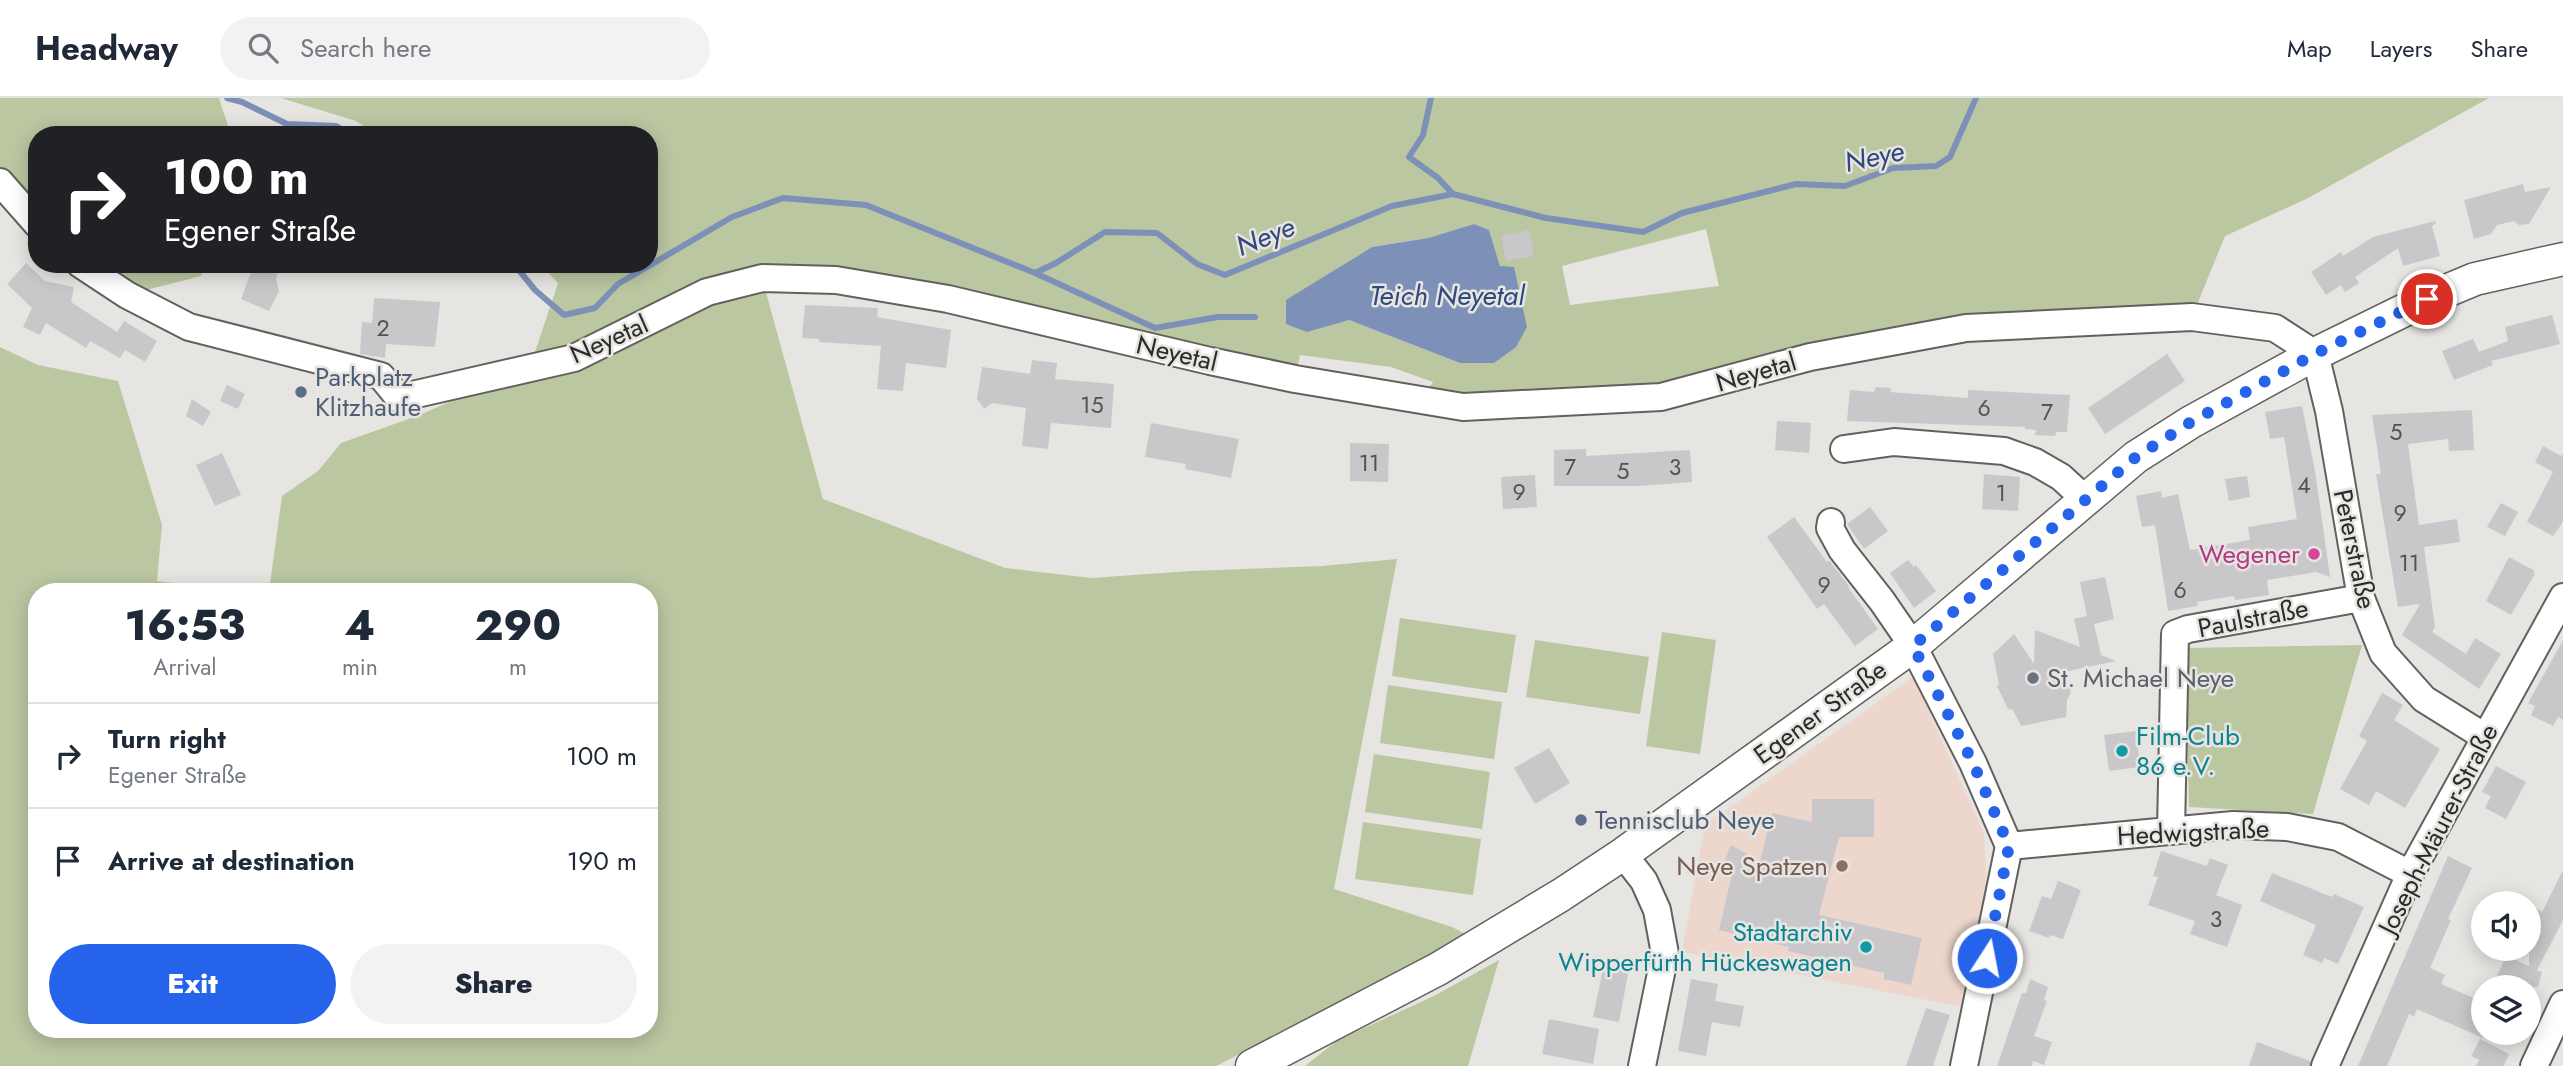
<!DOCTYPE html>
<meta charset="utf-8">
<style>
:root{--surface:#fff;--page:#f2f2f3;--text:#1f2937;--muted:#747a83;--line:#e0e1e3;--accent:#2563eb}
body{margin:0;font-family:Jost,sans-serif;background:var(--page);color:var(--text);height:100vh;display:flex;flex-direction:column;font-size:26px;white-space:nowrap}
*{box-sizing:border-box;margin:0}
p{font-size:23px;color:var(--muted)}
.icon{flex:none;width:38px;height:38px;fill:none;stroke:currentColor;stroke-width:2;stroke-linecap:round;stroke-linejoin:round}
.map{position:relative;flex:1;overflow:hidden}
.side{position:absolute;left:28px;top:485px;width:630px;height:455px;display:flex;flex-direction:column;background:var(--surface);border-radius:28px;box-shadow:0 4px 18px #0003}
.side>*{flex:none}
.guide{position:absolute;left:28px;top:28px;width:630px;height:147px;border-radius:28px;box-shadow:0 4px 18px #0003;background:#202124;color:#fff;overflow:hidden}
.tools{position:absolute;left:2471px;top:793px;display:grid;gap:14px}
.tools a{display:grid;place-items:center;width:70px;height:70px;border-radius:50%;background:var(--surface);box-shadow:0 4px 18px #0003;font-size:35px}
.pin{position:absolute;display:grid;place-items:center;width:60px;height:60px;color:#fff;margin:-30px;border:4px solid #fff;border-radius:50%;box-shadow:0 2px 7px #0007}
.me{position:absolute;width:77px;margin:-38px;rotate:11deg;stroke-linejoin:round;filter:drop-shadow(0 0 5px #0008)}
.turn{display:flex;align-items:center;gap:24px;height:147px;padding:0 21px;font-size:32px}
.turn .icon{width:91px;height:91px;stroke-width:2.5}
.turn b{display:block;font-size:49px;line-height:60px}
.eta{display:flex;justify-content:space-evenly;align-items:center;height:119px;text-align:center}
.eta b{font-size:42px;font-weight:800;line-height:49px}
.button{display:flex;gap:14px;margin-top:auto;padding:14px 21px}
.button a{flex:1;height:80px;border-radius:42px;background:var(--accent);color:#fff;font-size:28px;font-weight:800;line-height:80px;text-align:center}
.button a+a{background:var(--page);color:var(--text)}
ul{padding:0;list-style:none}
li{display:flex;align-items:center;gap:21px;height:105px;padding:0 21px;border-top:2px solid var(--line)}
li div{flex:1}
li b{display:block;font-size:26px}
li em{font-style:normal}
header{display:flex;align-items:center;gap:42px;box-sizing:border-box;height:98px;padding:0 35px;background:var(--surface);border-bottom:2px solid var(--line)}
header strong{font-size:33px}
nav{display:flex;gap:38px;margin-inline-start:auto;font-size:24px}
.search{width:490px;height:63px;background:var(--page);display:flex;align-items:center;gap:18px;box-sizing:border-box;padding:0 24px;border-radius:38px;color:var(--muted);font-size:26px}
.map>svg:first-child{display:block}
</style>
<header>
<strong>Headway</strong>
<div class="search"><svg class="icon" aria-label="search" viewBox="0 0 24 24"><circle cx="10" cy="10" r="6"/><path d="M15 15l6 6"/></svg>Search here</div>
<nav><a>Map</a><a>Layers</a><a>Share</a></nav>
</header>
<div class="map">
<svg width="2563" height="968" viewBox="0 0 2563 968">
<rect width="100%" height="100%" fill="#e6e5e1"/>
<!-- education -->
<path fill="#edd6cb" d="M1913 579 1984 735 1987 802 1963 909 1682 854 1705 727Z"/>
<!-- green -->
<path fill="#bac7a1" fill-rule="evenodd" d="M0 0H219L231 37H37V126L0 84Z
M281 0H2489L2306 101 2225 138 2192 219 1966 230 1730 282 1421 301 1433 284 1391 269 1300 257 1295 281 948 201 762 180 823 401 1005 470 1091 480 1191 473 1322 468 1397 461 1334 791 1452 829 1472 839 1216 968H0V249L38 267 118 283 162 427 157 483 241 493 37 494V931H649V494L269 493 282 398 318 373 341 345 417 318 530 269 558 185 540 166H649V37H378L356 23ZM1474 126 1489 132 1500 168 1494 265H1460L1349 222 1341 168 1372 149 1428 140ZM1706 131 1719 188 1570 207 1562 168Z
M80 166H204L201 178 127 197Z
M1400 520 1516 537 1507 595 1392 578Z
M1662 534 1716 542 1700 656 1646 648Z
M1535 542 1649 559 1640 616 1526 599Z
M2362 547 2313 716 2189 709 2185 550Z
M1388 587 1502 604 1494 661 1380 645Z
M1374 656 1490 674 1482 731 1365 714Z
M1363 724 1481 741 1473 797 1355 781Z
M1499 862 1468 968H1305L1338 942 1434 898Z"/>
<!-- water -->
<path fill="#7d91b8" d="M1474 126 1489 132 1500 168 1514 169 1527 229 1516 249 1494 265H1460L1349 222 1307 234 1286 226V202L1372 149 1428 140Z"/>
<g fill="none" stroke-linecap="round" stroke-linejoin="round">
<!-- stream -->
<path stroke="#7d91b8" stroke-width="6" d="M227 0 242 4 287 26 336 28 351 37
M1431 0 1423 37 1409 59 1438 80 1453 96
M514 166 535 192 564 217 595 210 618 186 732 119 783 100 866 107 1035 175 1056 165 1105 134 1157 135 1197 166 1225 177 1392 108 1453 96 1546 120 1643 134 1682 115 1796 86 1845 88 1893 70 1936 68 1950 59 1976 0
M1035 175 1155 230 1218 219H1255"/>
</g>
<!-- building -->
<path fill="#cac7cb" d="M2523 86 2525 94 2551 89 2529 126 2519 127 2514 123 2497 127 2491 136 2474 141 2464 102Z
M2435 123 2436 125 2432 128 2440 158 2403 168 2398 150 2355 179 2359 185 2345 194 2341 187 2326 197 2311 174 2341 154 2343 158 2373 139Z
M1529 132 1534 158 1506 163 1501 138Z
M26 165 45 183 74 189 71 204 117 234 124 223 157 243 145 264 125 252 120 260 90 243 86 250 46 225 40 237 23 229 32 210 7 186Z
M254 166H281L276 181 279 193 269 213 241 201Z
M374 200 440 204 435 249 386 246 385 260 360 256 362 224 372 225Z
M805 207 878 210 877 219 951 232 946 270 906 265 903 293 877 291 881 248 819 244V241L802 240Z
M2552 217 2560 246 2491 263 2493 267 2454 282 2442 253 2473 241 2479 254 2508 243 2505 229Z
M2167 256 2185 283 2105 336 2088 310Z
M1032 262 1057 265 1055 281 1114 286 1111 330 1051 325 1048 351 1022 348 1026 310 992 305 984 311 977 301 982 269 1030 276Z
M227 287 245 296 238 311 220 303Z
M1876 289 1891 290 1890 294 1968 300V292L2070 297 2067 334H2056L2055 338 2035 337 2036 332 2025 331V329L1847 323 1850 292 1874 294Z
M192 301 211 314 203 328 186 318Z
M2302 308 2315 373 2330 479 2316 474 2267 482 2269 497 2235 502 2234 498 2197 504 2198 508 2168 513 2155 427 2142 429 2136 398 2161 393 2162 400 2178 396 2190 452 2250 442 2248 429 2297 421 2284 339 2270 341 2265 314Z
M2472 312 2474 352 2449 353 2448 341 2408 346 2419 427 2457 421 2460 444 2424 449 2435 529 2432 534 2466 556 2475 540 2501 556 2479 591 2402 537 2420 506 2398 509 2376 376H2381L2372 317Z
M1777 323 1811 325 1809 355 1775 352Z
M1151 325 1239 341 1231 380 1185 371 1186 366 1145 359Z
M1350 345 1389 346 1388 384 1350 383Z
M2543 348 2561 358 2563 355V424L2553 438 2527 424 2553 374 2535 364Z
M1586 351V358L1690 352 1692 384 1639 388H1554V352Z
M222 355 241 397 215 408 196 367Z
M1984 376 2020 379 2018 413 1982 411Z
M1535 377 1537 409 1503 411 1501 379Z
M2247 378 2250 399 2229 403 2225 381Z
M2501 405 2518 414 2505 438 2487 429Z
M1870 409 1888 433 1864 451 1847 426Z
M1794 419 1827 464 1829 462 1849 488 1848 489 1878 531 1855 548 1824 506 1817 511 1767 439Z
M2509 459 2535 473 2533 475 2535 476 2511 517 2486 503Z
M1908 462 1914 469 1916 467 1936 493 1914 510 1890 475Z
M2105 479 2114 521 2094 526 2101 557 2116 563 2064 574 2071 594 2067 602 2066 619 2021 628 2013 612 2008 611 1997 588 1999 586 1993 556 2014 536 2034 566 2035 532 2080 549 2074 521 2087 518 2080 484Z
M2563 542V622L2558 619 2553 628 2531 617 2535 608 2528 605Z
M2382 595 2403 607 2394 622 2440 651 2405 710 2376 693 2369 707 2340 691 2367 643 2359 638Z
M2136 633 2140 669 2109 673 2104 637Z
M1549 650 1570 685 1535 706 1514 670Z
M2496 668 2526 684 2506 721 2485 710 2491 698 2482 694Z
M1812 701H1874V739H1839L1819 817 1922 840 1911 887 1884 881V875L1788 853 1789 849 1719 832 1732 776 1721 771 1731 747 1760 763 1772 715 1812 724Z
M2161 753 2207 768 2210 760 2228 767 2216 797 2242 807 2227 849 2190 836 2195 823 2148 807 2158 779 2153 778Z
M2448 758 2472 770 2448 821 2451 822 2430 870 2445 877 2441 886 2483 904V940L2417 911 2414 919 2409 916 2387 968H2358Z
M2563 772V822L2537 872 2542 874 2538 889H2492L2506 858 2529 868V818L2534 809 2542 814Z
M2272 775 2332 799 2334 796 2364 809 2338 866 2324 860 2322 865 2303 857 2316 827 2260 803Z
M2058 783 2081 792 2063 841 2050 837 2049 840 2029 833 2042 798 2051 801Z
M1604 866 1629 871 1619 924 1593 919Z
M1691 881 1718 886 1715 903 1744 908 1740 929 1712 924 1706 958 1678 953Z
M2030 881 2048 889 2044 902 2047 903 2034 938 2052 944 2044 967 2033 963 2032 968H1997L2022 895H2026Z
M1926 910 1950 917 1933 968H1906Z
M1549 921 1599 931 1593 966 1542 956Z
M2480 941 2509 956 2504 968H2476L2479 962 2471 958Z
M2257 944 2310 963V968H2249Z"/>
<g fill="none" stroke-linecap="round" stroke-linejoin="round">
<!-- minor casing -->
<g stroke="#62615e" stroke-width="30">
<path id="minor" d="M0 84 37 126
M80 166 127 197 189 229 381 278 399 300 574 260 707 194 762 180 836 182 948 201 1210 263 1295 281 1463 309 1661 299 1810 259 1966 230 2192 219 2275 230 2315 256 2329 313 2361 500 2383 555 2424 601 2485 639
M1844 351 1894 344 2004 353 2035 364 2061 379 2086 402
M1831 424 1830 430 1842 452 1882 503 1913 548 1973 665 2009 748 1964 968
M2171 733 2175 536 2188 531 2361 500
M2009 748 2233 727 2287 729 2338 739 2410 776
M1623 756 1644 783 1657 812 1665 856 1642 968
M2325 968 2410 776 2563 499
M2534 968 2563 906"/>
</g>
<!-- tertiary casing -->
<g stroke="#62615e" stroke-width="35">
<path id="tertiary" d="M1252 968 1438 871 1561 797 1623 756 1913 548 2136 359 2191 324 2315 256 2427 201 2475 181 2563 161"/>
</g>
<!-- minor -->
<use href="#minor" stroke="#fff" stroke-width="26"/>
<!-- tertiary -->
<use href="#tertiary" stroke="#fff" stroke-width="32"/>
</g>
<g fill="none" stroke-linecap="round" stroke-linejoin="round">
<!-- route -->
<path stroke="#2563eb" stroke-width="12" stroke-dasharray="0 21.6" d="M1987 860 2009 748 1973 665 1913 548 2136 359 2191 324 2315 256 2427 201"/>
</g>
<!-- markers -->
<g fill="#5c6f8a" stroke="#e6e5e1" stroke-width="2.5">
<circle cx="301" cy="294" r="7"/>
<circle cx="1581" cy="722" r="7"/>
</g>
<circle fill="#d1479c" stroke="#e6e5e1" stroke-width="2.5" cx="2314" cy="456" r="7"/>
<circle fill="#6b7280" stroke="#e6e5e1" stroke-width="2.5" cx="2033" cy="580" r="7"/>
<g fill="#0f9aa8" stroke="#e6e5e1" stroke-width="2.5">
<circle cx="2122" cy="653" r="7"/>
<circle cx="1866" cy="849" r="7"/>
</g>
<circle fill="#8d6e63" stroke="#e6e5e1" stroke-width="2.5" cx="1842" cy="768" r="7"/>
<g text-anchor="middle" stroke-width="5" stroke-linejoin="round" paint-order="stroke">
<!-- number labels -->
<g font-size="23" fill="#545252">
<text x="383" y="238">2</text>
<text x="1092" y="315">15</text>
<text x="1984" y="318">6</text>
<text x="2047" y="322">7</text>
<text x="2396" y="342">5</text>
<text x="1369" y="373">11</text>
<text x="1570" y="377">7</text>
<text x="1675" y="377">3</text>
<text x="1623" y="381">5</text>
<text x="2304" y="395">4</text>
<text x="1519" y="402">9</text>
<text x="2001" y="403">1</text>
<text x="2400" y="423">9</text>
<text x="2409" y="473">11</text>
<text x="1824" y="495">9</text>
<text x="2180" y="500">6</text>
<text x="2216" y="829">3</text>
</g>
<!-- street labels -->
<g font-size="26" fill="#2c2b2a" stroke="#e6e5e1">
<text transform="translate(609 241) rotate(-24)" y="9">Neyetal</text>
<text transform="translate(1177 255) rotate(13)" y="9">Neyetal</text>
<text transform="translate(1756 274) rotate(-16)" y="9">Neyetal</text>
<text transform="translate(2355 451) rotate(78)" y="9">Peterstraße</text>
<text transform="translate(2253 520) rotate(-11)" y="9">Paulstraße</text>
<text transform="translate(1820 614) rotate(-36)" y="9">Egener Straße</text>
<text transform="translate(2438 731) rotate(-63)" y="9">Joseph-Mäurer-Straße</text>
<text transform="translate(2193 734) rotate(-3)" y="9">Hedwigstraße</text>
</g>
<!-- service labels -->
<g font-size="26" fill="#4e5e75" stroke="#e6e5e1" text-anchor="start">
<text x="315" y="288">Parkplatz<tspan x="315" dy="30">Klitzhaufe</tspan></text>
<text x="1595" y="731">Tennisclub Neye</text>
</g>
<!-- hotel labels -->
<g font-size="26" fill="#b23c85" stroke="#e6e5e1" text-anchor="end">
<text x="2300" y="465">Wegener</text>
</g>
<!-- worship labels -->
<g font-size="26" fill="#5b616d" stroke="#e6e5e1" text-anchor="start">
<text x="2047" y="589">St. Michael Neye</text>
</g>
<!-- culture labels -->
<g font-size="26" fill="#0d838f" stroke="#e6e5e1" text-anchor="start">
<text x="2136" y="647">Film-Club<tspan x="2136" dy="30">86 e.V.</tspan></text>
<text x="1852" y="843" text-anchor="end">Stadtarchiv<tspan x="1852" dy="30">Wipperfürth Hückeswagen</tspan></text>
</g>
<!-- education labels -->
<g font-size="26" fill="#785e54" stroke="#e6e5e1" text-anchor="end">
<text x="1828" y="777">Neye Spatzen</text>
</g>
<!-- water labels -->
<g font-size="28" font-style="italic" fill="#31497d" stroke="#e6e5e1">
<text transform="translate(1874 58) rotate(-12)" y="10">Neye</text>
<text transform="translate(1265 138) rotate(-22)" y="10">Neye</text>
<text x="1447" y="207">Teich Neyetal</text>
</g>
</g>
</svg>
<div class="tools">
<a><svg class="icon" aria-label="sound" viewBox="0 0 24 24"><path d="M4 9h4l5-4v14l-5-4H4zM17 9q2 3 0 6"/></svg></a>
<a><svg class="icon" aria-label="layers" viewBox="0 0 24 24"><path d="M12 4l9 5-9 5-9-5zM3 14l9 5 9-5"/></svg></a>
</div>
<div class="pin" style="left:2427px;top:201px;background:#d93025"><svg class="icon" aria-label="arrive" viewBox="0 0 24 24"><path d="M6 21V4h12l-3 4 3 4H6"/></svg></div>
<svg class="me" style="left:1987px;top:860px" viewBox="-20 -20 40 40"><circle r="17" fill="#2563eb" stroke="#fff" stroke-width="3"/><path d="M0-11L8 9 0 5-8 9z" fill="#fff"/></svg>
<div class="guide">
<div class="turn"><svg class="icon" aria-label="right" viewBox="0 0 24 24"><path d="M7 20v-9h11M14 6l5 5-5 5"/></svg><div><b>100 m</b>Egener Straße</div></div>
</div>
<section class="side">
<div class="eta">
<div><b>16:53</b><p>Arrival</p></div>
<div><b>4</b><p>min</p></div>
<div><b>290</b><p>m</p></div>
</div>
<ul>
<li><svg class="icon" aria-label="right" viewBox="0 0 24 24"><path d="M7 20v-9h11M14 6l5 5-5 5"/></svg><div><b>Turn right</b><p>Egener Straße</p></div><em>100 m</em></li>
<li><svg class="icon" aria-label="arrive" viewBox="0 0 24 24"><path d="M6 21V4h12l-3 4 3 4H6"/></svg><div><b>Arrive at destination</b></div><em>190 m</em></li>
</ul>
<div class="button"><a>Exit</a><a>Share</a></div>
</section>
</div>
